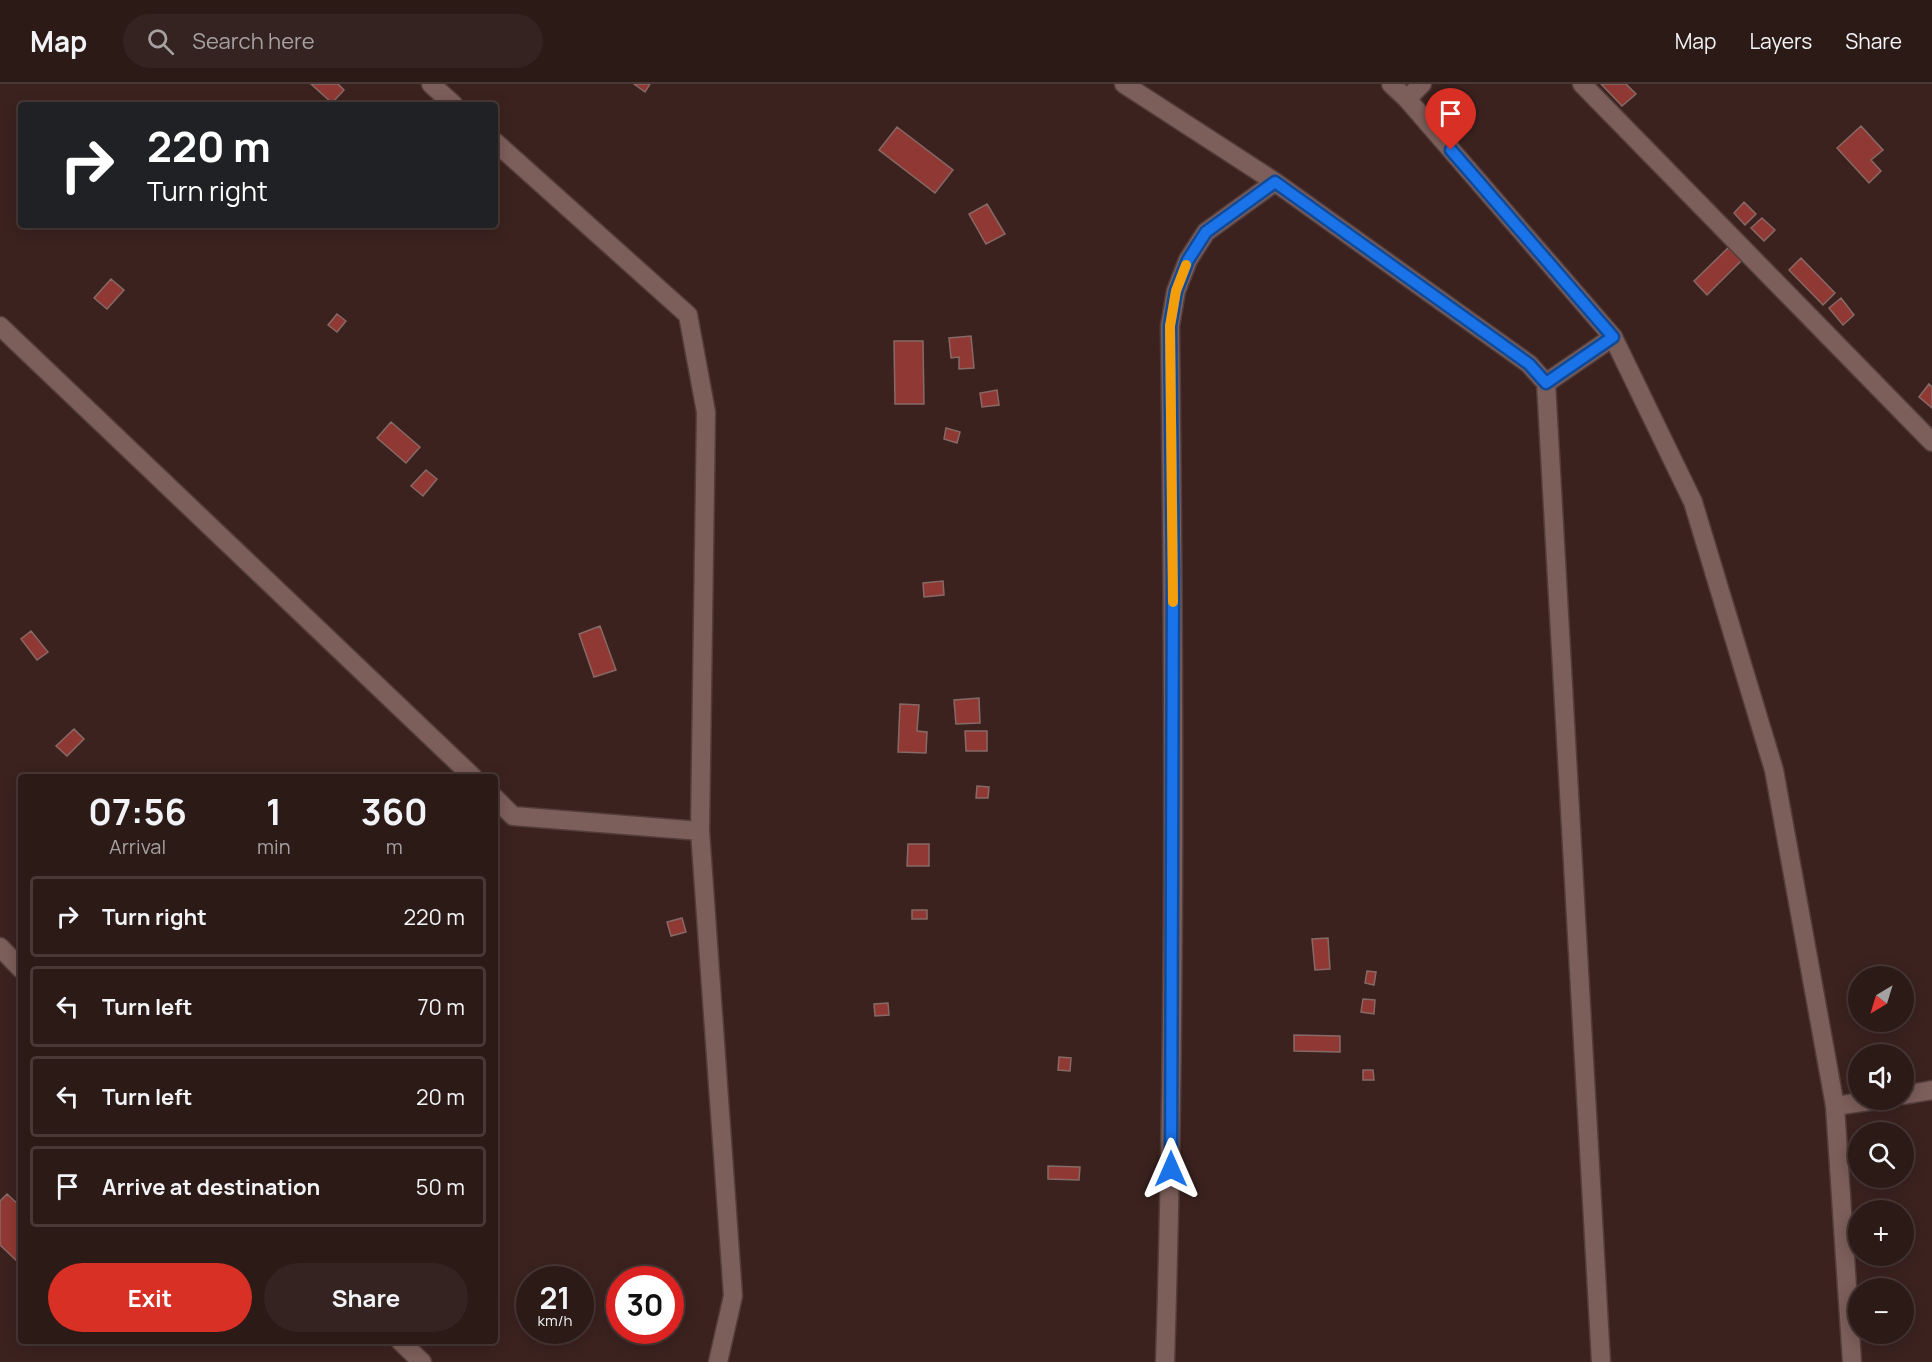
<!DOCTYPE html>
<meta charset="utf-8">
<style>
:root{--surface:#2c1a17;--page:#342320;--text:#f1f3f6;--muted:#a6a1a1;--line:#483836;--accent:#d93025}
body{margin:0;font-family:Manrope,sans-serif;background:var(--page);color:var(--text);height:100vh;display:flex;flex-direction:column;font-size:22px;white-space:nowrap}
*{box-sizing:border-box;margin:0}
p{font-size:20px;color:var(--muted)}
.icon{flex:none;width:33px;height:33px;fill:none;stroke:currentColor;stroke-width:2;stroke-linecap:round;stroke-linejoin:round}
.map{position:relative;flex:1;overflow:hidden}
.panel{position:absolute;left:18px;top:690px;width:480px;height:570px;display:flex;flex-direction:column;background:var(--surface);border-radius:6px;box-shadow:0 3px 15px #0003,0 0 0 2px var(--line)}
.panel>*{flex:none}
.top-card{position:absolute;left:18px;top:18px;width:480px;height:126px;border-radius:6px;box-shadow:0 3px 15px #0003,0 0 0 2px var(--line);background:#202124;color:#fff;overflow:hidden}
.needle{width:39px;rotate:218deg}
.tools{position:absolute;left:1848px;top:882px;display:grid;gap:12px}
.tools a{display:grid;place-items:center;width:66px;height:66px;border-radius:50%;background:var(--surface);box-shadow:0 3px 15px #0003,0 0 0 2px var(--line);font-size:30px}
.speed{position:absolute;left:516px;top:1182px;display:flex;gap:12px;font-size:30px;font-weight:700;text-align:center}
.speed>*{display:grid;place-content:center;width:78px;height:78px;border-radius:50%;background:var(--surface);box-shadow:0 3px 15px #0003,0 0 0 2px var(--line);line-height:1}
.speed small{font-size:15px;font-weight:400}
.speed .limit{border:9px solid #d22;background:#fff;color:#111}
.pin{position:absolute;display:grid;place-items:center;width:51px;height:51px;color:#fff;margin:-62px -26px;border-radius:50% 50% 50% 0;rotate:-45deg;box-shadow:0 0 6px #0007}
.pin .icon{rotate:45deg}
.me{position:absolute;width:66px;margin:-33px;rotate:0deg;stroke-linejoin:round;filter:drop-shadow(0 0 4px #0008)}
.turn{display:flex;align-items:center;gap:21px;height:126px;padding:0 30px;font-size:27px}
.turn .icon{width:78px;height:78px;stroke-width:2.5}
.turn b{display:block;font-size:42px;line-height:51px}
.eta{display:flex;justify-content:space-evenly;align-items:center;height:102px;text-align:center}
.eta b{font-size:36px;font-weight:700;line-height:42px}
.primary-button{display:flex;gap:12px;margin-top:auto;padding:12px 30px}
.primary-button a{flex:1;height:69px;border-radius:36px;background:var(--accent);color:#fff;font-size:24px;font-weight:700;line-height:69px;text-align:center}
.primary-button a+a{background:var(--page);color:var(--text)}
ul{padding:0;list-style:none}
li{display:flex;align-items:center;gap:18px;height:81px;margin:0 12px 9px;padding:0 18px;border:3px solid var(--line);border-radius:6px}
li div{flex:1}
li b{display:block;font-size:22px}
li em{font-style:normal}
header{display:flex;align-items:center;gap:36px;box-sizing:border-box;height:84px;padding:0 30px;background:var(--surface);border-bottom:2px solid var(--line)}
header strong{font-size:28px}
nav{display:flex;gap:33px;margin-inline-start:auto;font-size:21px}
.search{width:420px;height:54px;background:var(--page);display:flex;align-items:center;gap:15px;box-sizing:border-box;padding:0 21px;border-radius:33px;color:var(--muted);font-size:22px}
.map>svg:first-child{display:block}
</style>
<header>
<strong>Map</strong>
<div class="search"><svg class="icon" aria-label="search" viewBox="0 0 24 24"><circle cx="10" cy="10" r="6"/><path d="M15 15l6 6"/></svg>Search here</div>
<nav><a>Map</a><a>Layers</a><a>Share</a></nav>
</header>
<div class="map">
<svg width="1932" height="1278" viewBox="0 0 1932 1278">
<rect width="100%" height="100%" fill="#3b221f"/>
<!-- building -->
<path fill="#903934" stroke="#876965" stroke-width="1.5" d="M311 0H338L344 6 332 19Z
M634 0H650L645 8Z
M1601 0H1626L1636 10 1622 22Z
M1861 42 1883 66 1871 76 1881 87 1869 99 1837 64Z
M897 43 953 86 935 109 879 66Z
M1744 118 1756 130 1745 141 1734 129Z
M987 120 1005 150 986 160 969 130Z
M1762 134 1775 146 1764 157 1751 144Z
M1729 163 1742 176 1707 211 1694 197Z
M1801 174 1835 209 1823 221 1789 186Z
M111 195 124 206 107 225 94 214Z
M1841 214 1854 231 1843 241 1829 224Z
M337 230 346 237 337 248 328 241Z
M971 252 974 284 959 285V273L951 274 949 254Z
M894 257H923L924 320H895Z
M1929 300 1932 303V324L1919 313Z
M997 306 999 321 982 323 980 309Z
M391 338 420 363 406 379 377 354Z
M946 344 960 348 957 359 944 355Z
M426 386 437 395 423 412 411 402Z
M943 497 944 511 924 513 923 499Z
M600 542 616 586 594 593 579 550Z
M31 547 48 568 37 576 21 555Z
M979 614 980 639 956 640 954 616Z
M900 620 919 621 917 647 927 648 926 669 898 668Z
M74 645 84 655 67 672 56 662Z
M965 647H987V667H966Z
M977 702 989 703 988 714H976Z
M908 760H929V782H907Z
M912 826H927V835H912Z
M682 834 686 848 671 852 667 838Z
M1328 854 1330 885 1315 886 1312 855Z
M1367 887 1376 888 1374 901 1365 899Z
M1363 915 1375 916 1374 930 1361 928Z
M888 919 889 931 875 932 874 920Z
M1294 951 1340 952V968L1294 967Z
M1059 973 1071 974 1070 987 1058 986Z
M1363 986H1373L1374 996H1363Z
M1048 1082 1080 1083 1079 1096 1048 1095Z
M7 1110 21 1123 20 1180 0 1161V1117Z"/>
<g fill="none" stroke-linecap="round" stroke-linejoin="round">
<!-- minor casing -->
<g stroke="#533d3b" stroke-width="21">
<path id="minor" d="M431 0 454 21
M1124 0 1275 98 1529 280 1546 299
M1582 0 1932 358
M1407 15 1422 0
M495 58 688 231 706 328 700 747 733 1212 718 1278
M0 242 473 693
M495 714 513 732 700 747
M0 863 21 885
M1904 1011 1932 1006
M1835 1022 1876 1016
M400 1257 422 1278
M1165 1278C1176 933 1174 587 1170 242L1176 207 1188 176 1206 148 1275 98
M1601 1278 1546 299 1613 253"/>
</g>
<!-- tertiary casing -->
<g stroke="#533d3b" stroke-width="21">
<path id="tertiary" d="M1391 0 1407 15 1613 253 1693 418 1774 686 1835 1022 1852 1278"/>
</g>
<!-- minor -->
<use href="#minor" stroke="#7c5e5a" stroke-width="18"/>
<!-- tertiary -->
<use href="#tertiary" stroke="#7c5e5a" stroke-width="18"/>
</g>
<g fill="none" stroke-linecap="round" stroke-linejoin="round">
<!-- route casing -->
<g stroke="#114b97" stroke-width="15">
<path id="route" d="M1171 1085 1173 491 1170 242 1176 207 1188 176 1206 148 1275 98 1529 280 1546 299 1613 253 1451 66"/>
</g>
<!-- route -->
<use href="#route" stroke="#1a73e8" stroke-width="10"/>
<!-- slow -->
<path stroke="#f59e0b" stroke-width="10" d="M1173 518 1170 242 1176 207 1186 181"/>
</g>
</svg>
<div class="tools">
<a><svg class="needle" viewBox="-14 -14 28 28"><path d="M0-13l5 13h-10z" fill="#e53935"/><path d="M0 13l5-13h-10z" fill="#a6a1a1"/></svg></a>
<a><svg class="icon" aria-label="sound" viewBox="0 0 24 24"><path d="M4 9h4l5-4v14l-5-4H4zM17 9q2 3 0 6"/></svg></a>
<a><svg class="icon" aria-label="search" viewBox="0 0 24 24"><circle cx="10" cy="10" r="6"/><path d="M15 15l6 6"/></svg></a>
<a>+</a>
<a>−</a>
</div>
<div class="speed"><div>21<small>km/h</small></div><div class="limit">30</div></div>
<div class="pin" style="left:1451px;top:66px;background:#d93025"><svg class="icon" aria-label="arrive" viewBox="0 0 24 24"><path d="M6 21V4h12l-3 4 3 4H6"/></svg></div>
<svg class="me" style="left:1171px;top:1085px" viewBox="-20 -20 40 40"><path d="M0-17L14 15 0 8-14 15z" fill="#1a73e8" stroke="#fff" stroke-width="4"/></svg>
<div class="top-card">
<div class="turn"><svg class="icon" aria-label="right" viewBox="0 0 24 24"><path d="M7 20v-9h11M14 6l5 5-5 5"/></svg><div><b>220 m</b>Turn right</div></div>
</div>
<section class="panel">
<div class="eta">
<div><b>07:56</b><p>Arrival</p></div>
<div><b>1</b><p>min</p></div>
<div><b>360</b><p>m</p></div>
</div>
<ul>
<li><svg class="icon" aria-label="right" viewBox="0 0 24 24"><path d="M7 20v-9h11M14 6l5 5-5 5"/></svg><div><b>Turn right</b></div><em>220 m</em></li>
<li><svg class="icon" aria-label="left" viewBox="0 0 24 24"><path d="M17 20v-9H6M10 6l-5 5 5 5"/></svg><div><b>Turn left</b></div><em>70 m</em></li>
<li><svg class="icon" aria-label="left" viewBox="0 0 24 24"><path d="M17 20v-9H6M10 6l-5 5 5 5"/></svg><div><b>Turn left</b></div><em>20 m</em></li>
<li><svg class="icon" aria-label="arrive" viewBox="0 0 24 24"><path d="M6 21V4h12l-3 4 3 4H6"/></svg><div><b>Arrive at destination</b></div><em>50 m</em></li>
</ul>
<div class="primary-button"><a>Exit</a><a>Share</a></div>
</section>
</div>
